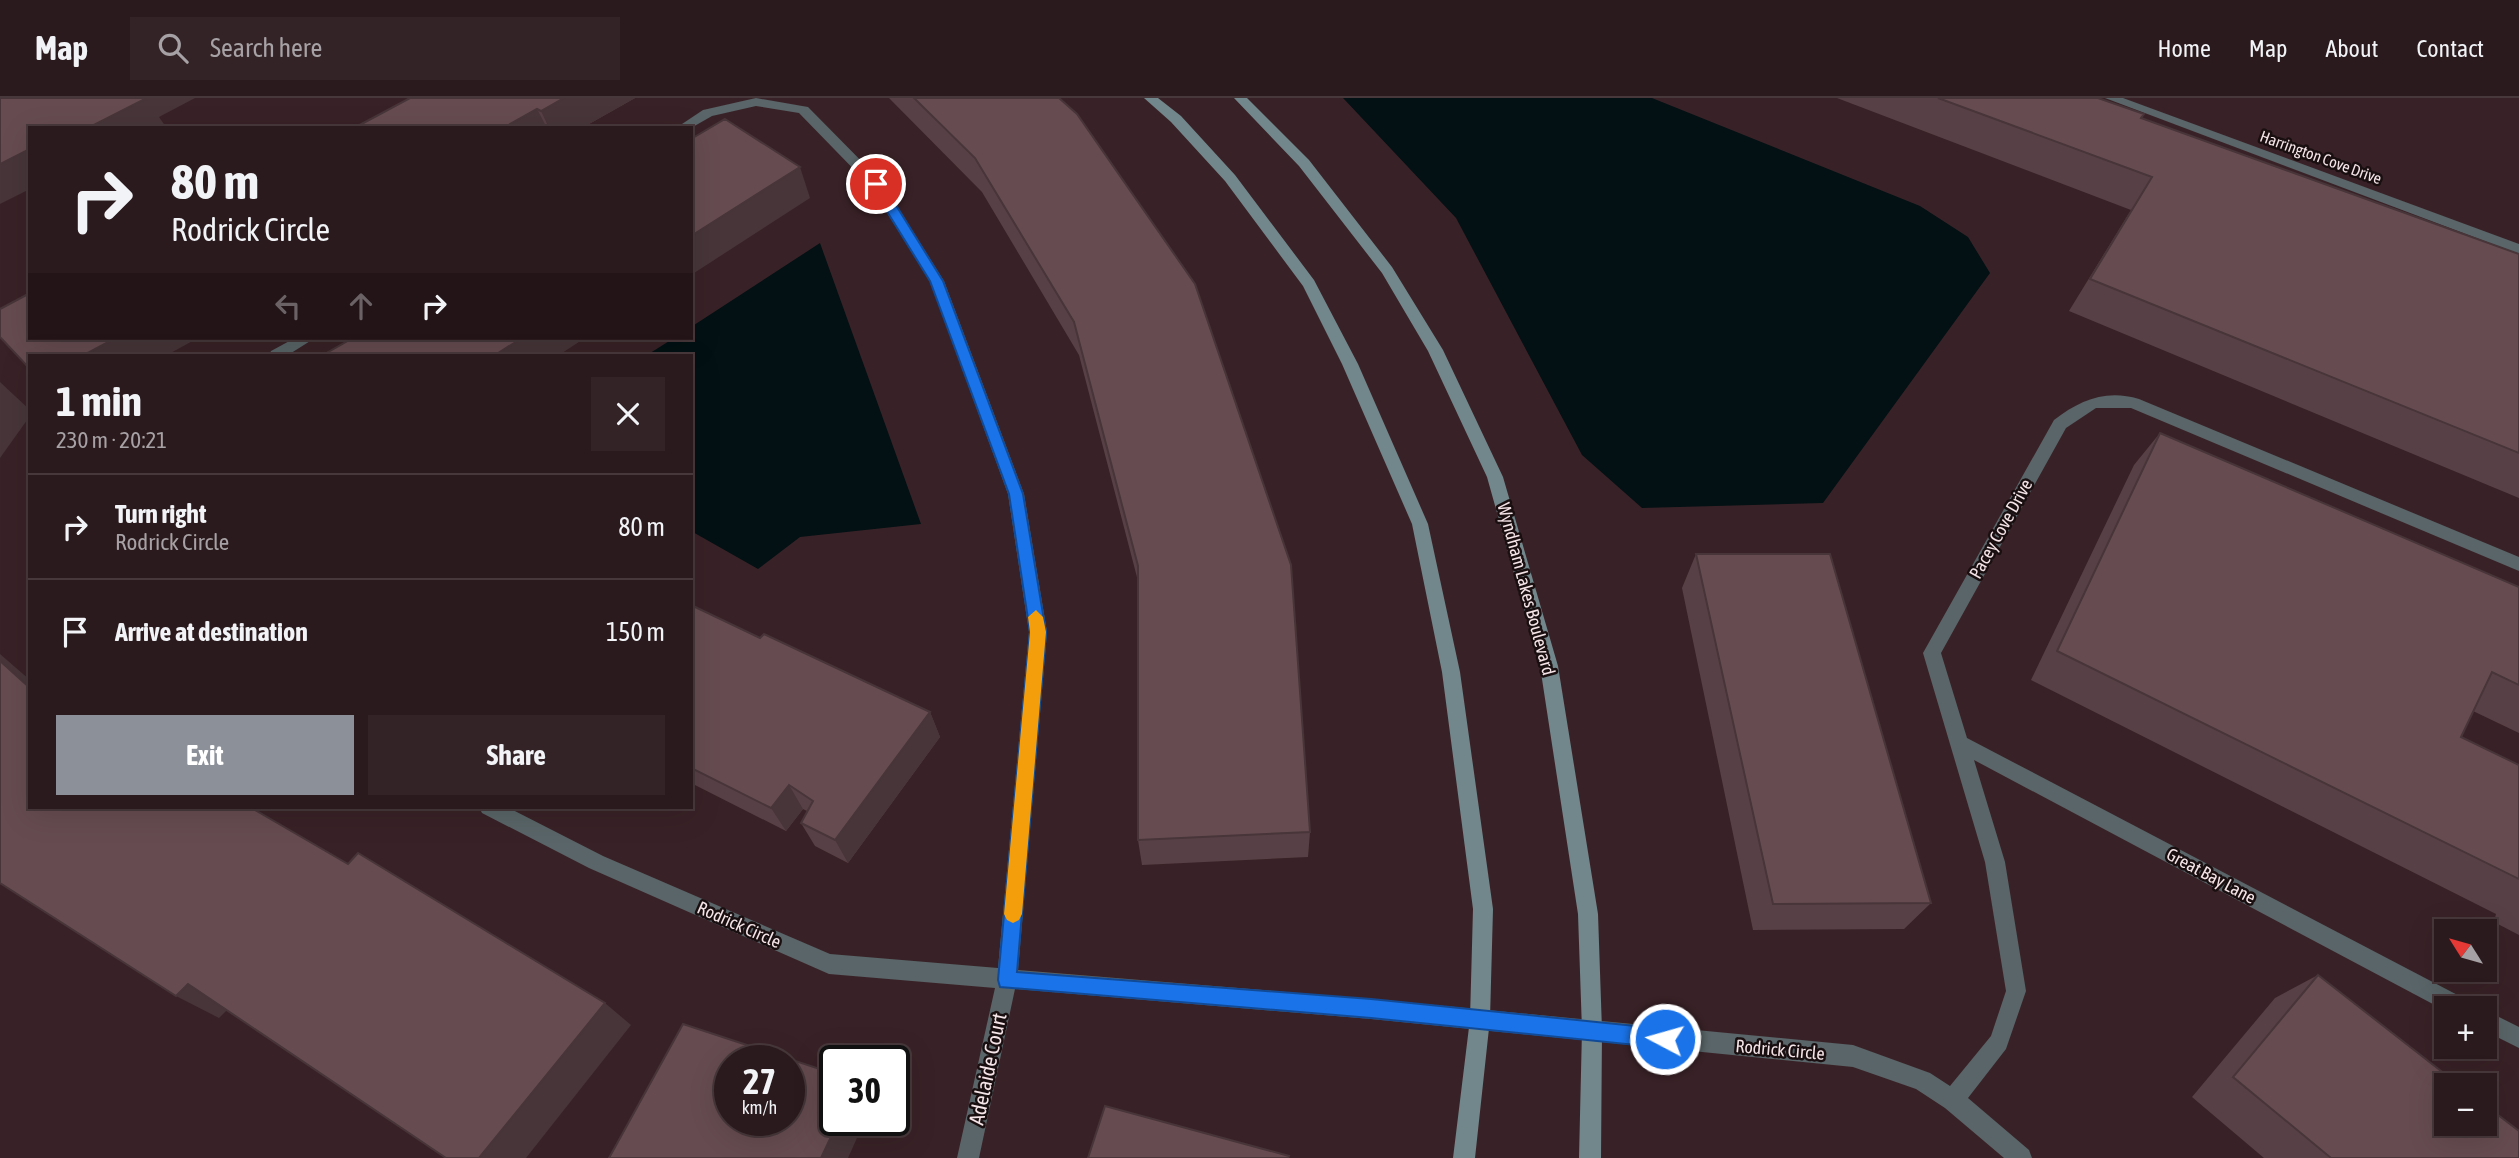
<!DOCTYPE html>
<meta charset="utf-8">
<style>
:root{--surface:#2b1a1d;--page:#332326;--text:#f1f3f6;--muted:#a6a1a4;--line:#47383b;--accent:#8c9099}
body{margin:0;font-family:"Asap Condensed",sans-serif;background:var(--page);color:var(--text);height:100vh;display:flex;flex-direction:column;font-size:26px;white-space:nowrap}
*{box-sizing:border-box;margin:0}
p{font-size:23px;color:var(--muted)}
.icon{flex:none;width:38px;height:38px;fill:none;stroke:currentColor;stroke-width:2;stroke-linecap:round;stroke-linejoin:round}
.map{position:relative;flex:1;overflow:hidden}
.panel{position:absolute;left:28px;top:256px;width:665px;height:455px;display:flex;flex-direction:column;background:var(--surface);border-radius:0px;box-shadow:0 7px 28px #0002,0 0 0 2px var(--line)}
.panel>*{flex:none}
.guide{position:absolute;left:28px;top:28px;width:665px;height:214px;border-radius:0px;box-shadow:0 7px 28px #0002,0 0 0 2px var(--line);background:#2b1a1d;color:var(--text);overflow:hidden}
.needle{width:46px;rotate:307deg}
.buttons{position:absolute;left:2434px;top:821px;display:grid;gap:14px}
.buttons a{display:grid;place-items:center;width:63px;height:63px;border-radius:0px;background:var(--surface);box-shadow:0 7px 28px #0002,0 0 0 2px var(--line);font-size:35px}
.speed{position:absolute;left:714px;top:947px;display:flex;gap:14px;font-size:35px;font-weight:700;text-align:center}
.speed>*{display:grid;place-content:center;width:91px;height:91px;border-radius:50%;background:var(--surface);box-shadow:0 7px 28px #0002,0 0 0 2px var(--line);line-height:1}
.speed small{font-size:18px;font-weight:400}
.speed .limit{border:4px solid #111;border-radius:10px;background:#fff;color:#111}
.pin{position:absolute;display:grid;place-items:center;width:60px;height:60px;color:#fff;margin:-30px;border:4px solid #fff;border-radius:50%;box-shadow:0 2px 7px #0007}
.me{position:absolute;width:77px;margin:-38px;rotate:276deg;stroke-linejoin:round;filter:drop-shadow(0 0 5px #0008)}
.turn{display:flex;align-items:center;gap:24px;height:147px;padding:0 28px;font-size:32px}
.turn .icon{width:91px;height:91px;stroke-width:2.5}
.turn b{display:block;font-size:49px;line-height:60px}
.lanes{display:flex;align-items:center;height:66px;padding:0 28px;background:#0003;justify-content:center;gap:35px;direction:ltr}
.lanes .off{opacity:.35}
.round{display:grid;place-items:center;flex:none;width:74px;height:74px;border-radius:0px;background:var(--page)}
.overview{display:flex;align-items:center;justify-content:space-between;height:119px;padding:0 28px}
h1{font-size:42px;font-weight:700;line-height:52px}
.button{display:flex;gap:14px;margin-top:auto;padding:14px 28px}
.button a{flex:1;height:80px;border-radius:0px;background:var(--accent);color:#fff;font-size:28px;font-weight:700;line-height:80px;text-align:center}
.button a+a{background:var(--page);color:var(--text)}
ul{padding:0;list-style:none}
li{display:flex;align-items:center;gap:21px;height:105px;padding:0 28px;border-top:2px solid var(--line)}
li div{flex:1}
li b{display:block;font-size:26px}
li em{font-style:normal}
header{display:flex;align-items:center;gap:42px;box-sizing:border-box;height:98px;padding:0 35px;background:var(--surface);border-bottom:2px solid var(--line)}
header strong{font-size:33px}
nav{display:flex;gap:38px;margin-inline-start:auto;font-size:24px}
.search{width:490px;height:63px;background:var(--page);display:flex;align-items:center;gap:18px;box-sizing:border-box;padding:0 24px;border-radius:0px;color:var(--muted);font-size:26px}
.map>svg:first-child{display:block}
</style>
<header>
<strong>Map</strong>
<div class="search"><svg class="icon" aria-label="search" viewBox="0 0 24 24"><circle cx="10" cy="10" r="6"/><path d="M15 15l6 6"/></svg>Search here</div>
<nav><a>Home</a><a>Map</a><a>About</a><a>Contact</a></nav>
</header>
<div class="map">
<svg width="2519" height="1060" viewBox="0 0 2519 1060">
<rect width="100%" height="100%" fill="#392227"/>
<!-- water -->
<path fill="#031114" d="M1343 0H1652L1920 108 1968 139 1990 175 1823 405 1642 410 1582 357 1456 120Z
M820 145 921 426 800 439 758 471 691 433V257H647L674 240H691V229Z"/>
<g fill="none" stroke-linecap="round" stroke-linejoin="round">
<!-- street -->
<path fill="#596568" fill-rule="evenodd" d="M756 0 808 9 881 83 944 183 1024 396 1047 534 1018 872 1371 901 1853 947 1930 975 1950 988 1991 938 2006 893 1985 764 1923 555 2054 322C2080 302 2106 291 2139 301L2519 459V473L2131 310H2096L2066 330 1941 555 1967 640 2469 903 2472 910H2446V913L1974 662 2005 764 2026 893 2006 951 1968 1000 2029 1052 2032 1060H2004L1945 1010 1916 991 1853 969 1371 921 1015 891 979 1060H957L995 890 829 876 589 770 482 715 479 709H507L603 758 830 856 998 870 1029 534 1008 396 930 183 871 89 799 15 756 8 712 18 691 30H676L703 12Z
M2105 0H2123L2519 146V156Z
M295 240H315L288 257H269L271 253Z
M2485 912 2519 929V950L2485 933Z"/>
<!-- secondary -->
<path fill="#72878b" fill-rule="evenodd" d="M1144 0H1158L1181 18 1235 77 1314 182 1358 266 1428 426 1460 574 1493 811 1490 921 1475 1060H1453L1470 921 1473 811 1442 574 1412 426 1342 266 1303 188 1225 83 1171 24Z
M1234 0H1247L1309 62 1392 169 1443 252 1503 379 1558 568 1598 816 1602 932 1601 1060H1579L1582 932 1578 816 1540 568 1487 379 1428 253 1382 175 1299 68Z"/>
</g>
<!-- wall -->
<path fill="#584146" d="M410 0H635L582 30H354Z
M889 0H1059L1310 734 1308 759 1142 767 1138 742V483L1079 257 982 94Z
M1837 0H2098L2141 20 2519 156V400L2069 213 2131 112Z
M2160 335 2519 489V635L2473 613 2461 639 2519 667V837L2494 824 2496 816 2031 582 2134 367Z
M1696 456 1931 805 1904 831 1753 832 1682 490Z
M691 507 760 540 930 614 940 639 848 765 815 748 801 725 807 713 803 711 786 733 691 685Z
M2318 877 2519 1060H2264L2192 999 2275 900Z"/>
<!-- shaded-wall -->
<path fill="#473539" d="M139 0H195L159 19 166 29 164 30H88Z
M564 0H635L582 30H549L541 13Z
M537 11 547 30H503Z
M30 51V91L0 106V66Z
M800 69 810 100 691 177V138Z
M116 240H198L167 257H84Z
M522 240H585L559 257H495Z
M0 284 30 312V318L0 360Z
M0 556 30 582V590L0 563Z
M930 614 940 639 848 765 835 742Z
M789 687 803 711 786 733 771 710Z
M188 886 230 909 219 920 176 898Z
M605 905 631 927 526 1060H479Z
M839 1022H865L848 1060H821Z"/>
<!-- building -->
<path fill="#664c51" stroke="#473539" stroke-width="2" fill-rule="evenodd" d="M0 0H144L145 1 88 30H30V51L0 66Z
M410 0H564L541 13 537 11 503 30H354Z
M914 0H1059L1077 16 1195 186 1291 467 1310 734 1138 742V468L1074 224 975 60Z
M1938 0H2098L2144 16 2141 20 2519 156V355L2090 181 2152 79Z
M725 21 800 69 691 138V41Z
M30 195V240H116L84 257H30V271L0 239V211Z
M353 240H522L495 257H323Z
M2160 335 2519 489V587L2492 574 2461 639 2519 667V781L2057 553Z
M1696 456H1830L1931 805 1773 806Z
M691 507 760 540 764 536 930 614 835 742 801 725 813 703 789 687 771 710 691 670Z
M0 563 30 590V709H250L348 766 358 755 605 905 479 1060H446L188 886 176 898 0 785Z
M2318 877 2459 987H2446V1026H2485V1007L2519 1033V1060H2331L2233 979Z
M683 926 835 976V1022H839L821 1060H609ZM730 962H789V1022H730Z
M1105 1008 1289 1058 1288 1060H1088Z"/>
<!-- route -->
<path fill="#1a73e8" stroke="#114b97" stroke-width="2" d="M876 82 881 83 943 183 1023 396 1046 534 1017 874 1371 901 1665 931 1672 934 1675 941 1672 947 1665 950 1371 920 1000 889 998 882 1030 534 1009 396 930 183 870 86Z"/>
<!-- slow -->
<path fill="#f59e0b" d="M1036 512 1043 519 1046 534 1022 816 1019 822 1013 825 1007 822 1004 816 1030 534 1028 519Z"/>
<g text-anchor="middle" stroke-width="5" stroke-linejoin="round" paint-order="stroke">
<!-- far-street labels -->
<g font-size="16" fill="#f4e4e7" stroke="#190f11">
<text transform="translate(2321 59) rotate(20)" y="6">Harrington Cove Drive</text>
</g>
<!-- street labels -->
<g font-size="18" fill="#f4e4e7" stroke="#190f11">
<text transform="translate(2001 431) rotate(-61)" y="6">Pacey Cove Drive</text>
<text transform="translate(1526 491) rotate(75)" y="6">Wyndham Lakes Boulevard</text>
<text transform="translate(2211 778) rotate(28)" y="6">Great Bay Lane</text>
<text transform="translate(739 827) rotate(24)" y="6">Rodrick Circle</text>
<text transform="translate(1780 952) rotate(5)" y="6">Rodrick Circle</text>
</g>
<!-- near-street labels -->
<g font-size="21" fill="#f4e4e7" stroke="#190f11">
<text transform="translate(988 971) rotate(-78)" y="7">Adelaide Court</text>
</g>
</g>
</svg>
<div class="buttons">
<a><svg class="needle" viewBox="-14 -14 28 28"><path d="M0-13l5 13h-10z" fill="#e53935"/><path d="M0 13l5-13h-10z" fill="#a6a1a4"/></svg></a>
<a>+</a>
<a>−</a>
</div>
<div class="speed"><div>27<small>km/h</small></div><div class="limit">30</div></div>
<div class="pin" style="left:876px;top:86px;background:#d93025"><svg class="icon" aria-label="arrive" viewBox="0 0 24 24"><path d="M6 21V4h12l-3 4 3 4H6"/></svg></div>
<svg class="me" style="left:1665px;top:941px" viewBox="-20 -20 40 40"><circle r="17" fill="#1a73e8" stroke="#fff" stroke-width="3"/><path d="M0-11L8 9 0 5-8 9z" fill="#fff"/></svg>
<div class="guide">
<div class="turn"><svg class="icon" aria-label="right" viewBox="0 0 24 24"><path d="M7 20v-9h11M14 6l5 5-5 5"/></svg><div><b>80 m</b>Rodrick Circle</div></div>
<div class="lanes"><svg class="icon off" aria-label="left" viewBox="0 0 24 24"><path d="M17 20v-9H6M10 6l-5 5 5 5"/></svg><svg class="icon off" aria-label="ahead" viewBox="0 0 24 24"><path d="M12 20V5M6 11l6-6 6 6"/></svg><svg class="icon" aria-label="right" viewBox="0 0 24 24"><path d="M7 20v-9h11M14 6l5 5-5 5"/></svg></div>
</div>
<section class="panel">
<div class="overview"><div><h1>1 min</h1><p>230 m · 20:21</p></div><a class="round"><svg class="icon" aria-label="close" viewBox="0 0 24 24"><path d="M6 6l12 12M18 6L6 18"/></svg></a></div>
<ul>
<li><svg class="icon" aria-label="right" viewBox="0 0 24 24"><path d="M7 20v-9h11M14 6l5 5-5 5"/></svg><div><b>Turn right</b><p>Rodrick Circle</p></div><em>80 m</em></li>
<li><svg class="icon" aria-label="arrive" viewBox="0 0 24 24"><path d="M6 21V4h12l-3 4 3 4H6"/></svg><div><b>Arrive at destination</b></div><em>150 m</em></li>
</ul>
<div class="button"><a>Exit</a><a>Share</a></div>
</section>
</div>
